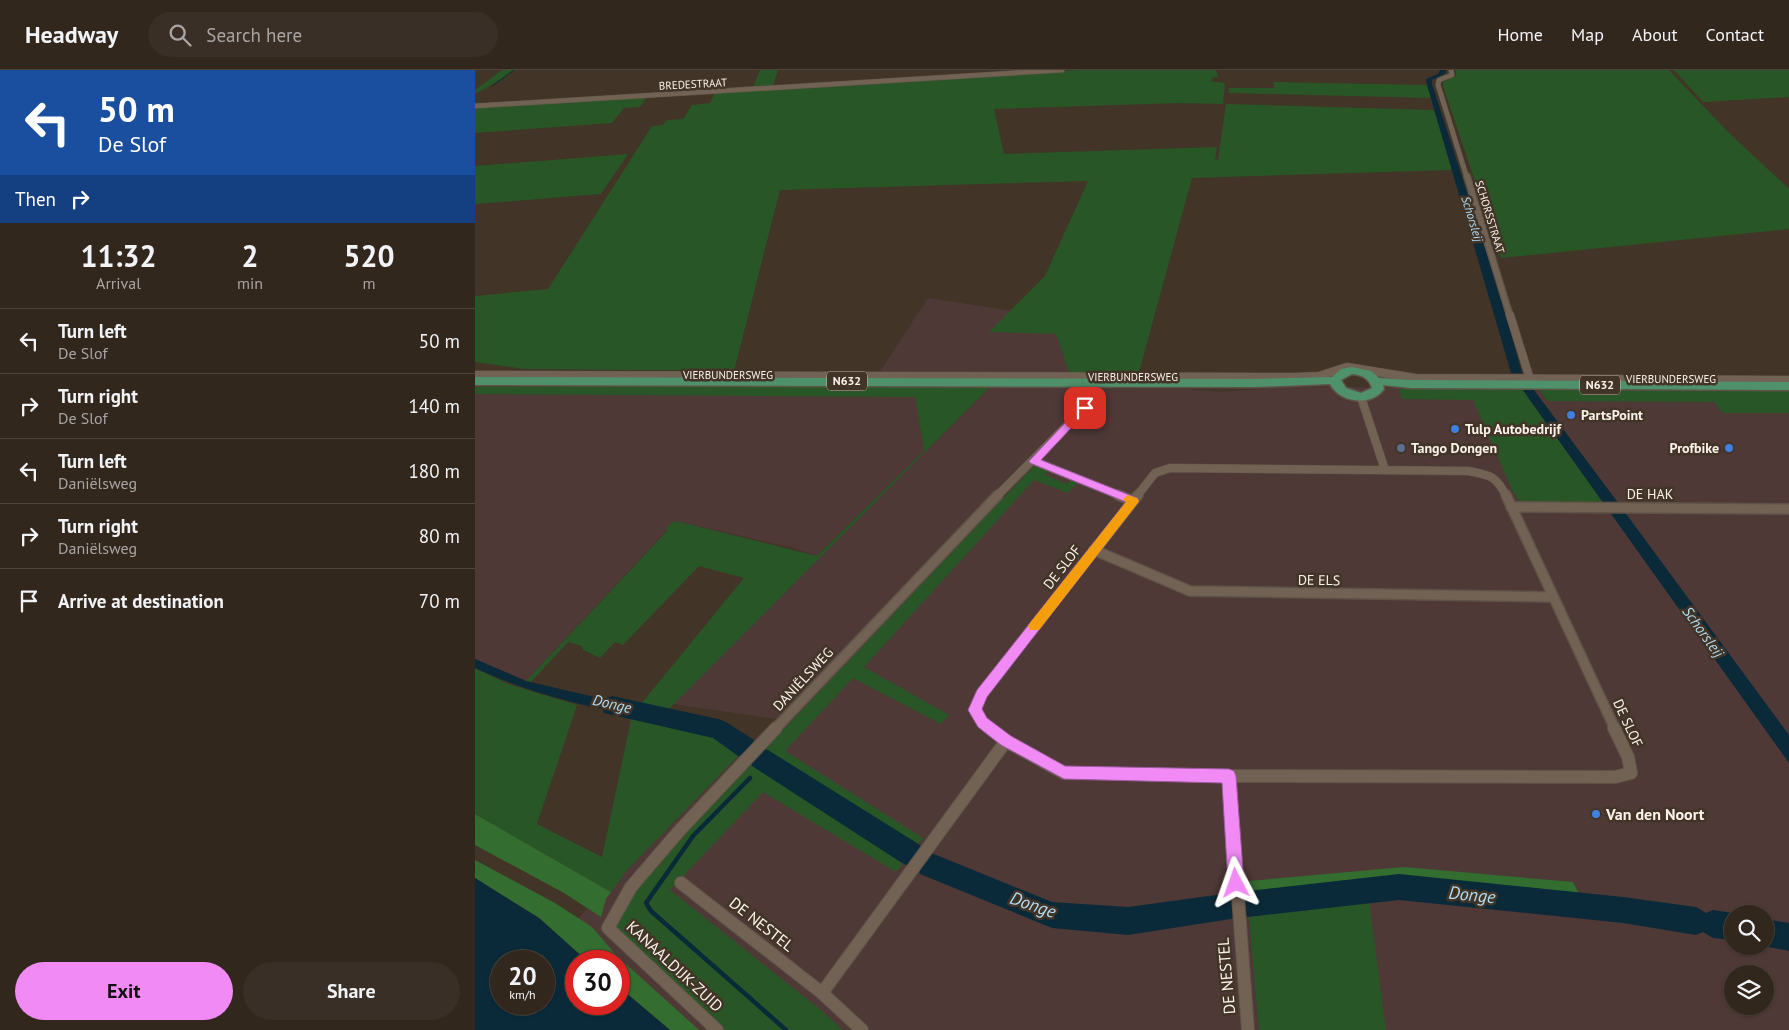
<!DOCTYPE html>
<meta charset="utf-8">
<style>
:root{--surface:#32271d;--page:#3a2f26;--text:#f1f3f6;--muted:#a8a5a4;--line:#4d443b;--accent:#f18af4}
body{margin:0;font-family:"PT Sans",sans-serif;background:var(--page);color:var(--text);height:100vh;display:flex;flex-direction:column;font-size:19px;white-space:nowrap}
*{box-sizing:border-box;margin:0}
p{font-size:16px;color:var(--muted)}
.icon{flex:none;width:28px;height:28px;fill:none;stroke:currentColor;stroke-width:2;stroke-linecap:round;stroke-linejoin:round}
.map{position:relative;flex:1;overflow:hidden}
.drawer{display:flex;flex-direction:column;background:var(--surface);width:475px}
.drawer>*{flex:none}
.guide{background:#1a4fa0;color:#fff;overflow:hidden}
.controls{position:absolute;left:1249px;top:835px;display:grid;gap:10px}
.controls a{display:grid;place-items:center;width:50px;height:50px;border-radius:50%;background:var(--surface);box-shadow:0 1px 4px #0004,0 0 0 1px var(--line);font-size:25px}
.speed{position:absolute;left:15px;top:880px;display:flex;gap:10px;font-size:25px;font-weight:700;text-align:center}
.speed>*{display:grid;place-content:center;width:65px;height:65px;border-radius:50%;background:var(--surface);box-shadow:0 1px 4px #0004,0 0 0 1px var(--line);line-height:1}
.speed small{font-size:12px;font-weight:400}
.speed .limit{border:8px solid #d22;background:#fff;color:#111}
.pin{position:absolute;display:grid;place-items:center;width:42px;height:42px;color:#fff;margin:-21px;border-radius:10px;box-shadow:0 2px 8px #0006}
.me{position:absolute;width:55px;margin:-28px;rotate:356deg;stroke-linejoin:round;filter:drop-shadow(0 0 4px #0008)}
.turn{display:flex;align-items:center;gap:18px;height:105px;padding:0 15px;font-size:22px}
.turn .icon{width:65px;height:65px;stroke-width:2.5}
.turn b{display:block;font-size:35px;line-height:42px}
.then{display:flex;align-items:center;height:48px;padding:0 15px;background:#0003;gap:10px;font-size:19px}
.eta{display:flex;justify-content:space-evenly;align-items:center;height:85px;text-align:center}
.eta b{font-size:30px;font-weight:700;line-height:35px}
.cta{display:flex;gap:10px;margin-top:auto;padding:10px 15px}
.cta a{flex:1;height:58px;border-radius:30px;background:var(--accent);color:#111;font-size:20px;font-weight:700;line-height:58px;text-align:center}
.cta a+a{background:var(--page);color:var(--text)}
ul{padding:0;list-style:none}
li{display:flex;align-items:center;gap:15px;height:65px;padding:0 15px;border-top:1px solid var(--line)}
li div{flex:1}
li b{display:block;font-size:19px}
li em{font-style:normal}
header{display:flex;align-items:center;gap:30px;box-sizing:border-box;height:70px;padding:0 25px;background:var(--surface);border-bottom:1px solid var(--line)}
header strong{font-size:24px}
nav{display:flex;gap:28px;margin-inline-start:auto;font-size:18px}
.search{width:350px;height:45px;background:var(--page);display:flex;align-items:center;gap:12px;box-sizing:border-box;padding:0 18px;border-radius:28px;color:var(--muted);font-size:19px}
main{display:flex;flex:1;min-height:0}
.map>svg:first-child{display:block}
</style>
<header>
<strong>Headway</strong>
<div class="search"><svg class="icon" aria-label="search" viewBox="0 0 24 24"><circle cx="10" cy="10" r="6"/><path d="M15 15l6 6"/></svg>Search here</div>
<nav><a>Home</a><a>Map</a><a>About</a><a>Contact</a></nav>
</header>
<main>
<section class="drawer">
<div class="guide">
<div class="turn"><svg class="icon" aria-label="left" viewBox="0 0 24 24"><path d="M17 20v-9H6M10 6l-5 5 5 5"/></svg><div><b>50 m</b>De Slof</div></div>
<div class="then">Then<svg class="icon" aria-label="right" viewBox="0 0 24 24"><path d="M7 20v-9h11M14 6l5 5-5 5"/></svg></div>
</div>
<div class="eta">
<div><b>11:32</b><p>Arrival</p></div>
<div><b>2</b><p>min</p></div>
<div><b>520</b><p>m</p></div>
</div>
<ul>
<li><svg class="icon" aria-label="left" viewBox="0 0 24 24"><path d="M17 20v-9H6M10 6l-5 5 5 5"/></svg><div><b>Turn left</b><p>De Slof</p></div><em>50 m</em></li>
<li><svg class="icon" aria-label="right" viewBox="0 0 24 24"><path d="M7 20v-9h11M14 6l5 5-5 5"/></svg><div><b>Turn right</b><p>De Slof</p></div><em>140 m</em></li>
<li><svg class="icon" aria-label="left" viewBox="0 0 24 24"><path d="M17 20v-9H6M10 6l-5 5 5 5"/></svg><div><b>Turn left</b><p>Daniëlsweg</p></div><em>180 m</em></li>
<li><svg class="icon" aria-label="right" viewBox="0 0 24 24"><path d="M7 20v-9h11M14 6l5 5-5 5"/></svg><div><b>Turn right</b><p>Daniëlsweg</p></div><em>80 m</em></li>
<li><svg class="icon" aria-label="arrive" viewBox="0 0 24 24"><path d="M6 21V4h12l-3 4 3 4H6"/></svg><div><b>Arrive at destination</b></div><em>70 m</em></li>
</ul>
<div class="cta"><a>Exit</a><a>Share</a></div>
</section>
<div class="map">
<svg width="1314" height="960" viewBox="0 0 1314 960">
<rect width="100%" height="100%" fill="#423427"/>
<!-- industrial -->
<path fill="#4e3937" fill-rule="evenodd" d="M453 228 538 241 585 261 601 276 593 308 407 307 406 300Z
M818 316 1314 325V960H209L144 891 93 859 157 792 301 649 198 634 515 317 711 319 746 322ZM1258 844H1290V876H1258ZM1258 904H1290V936H1258Z
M0 324 440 326 449 381 342 486 319 478 201 451 191 459H193L51 611 0 589Z"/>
<!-- green -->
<path fill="#295626" d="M27 0H40C27 10 14 16 0 24V20Z
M285 0H303L298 16 278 17Z
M604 0H741L743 7H739L735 11 750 13 748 34 706 33 519 39 529 84 742 77 740 89 743 90 751 34 959 40 977 100 717 108 664 302H594L581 264 514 262 570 206 613 111 305 120 259 301 49 299 0 292V226L73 219 177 56 188 55 192 50 208 49 217 35 235 33 240 22Z
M981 0H1194L1252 61 1314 119V159L1026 188 968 16V12L981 6Z
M1199 0H1314V27L1228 32Z
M798 12 952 15 956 28 753 23 754 18H800Z
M172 27 165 37 149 38 137 53 0 63V37Z
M153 84 126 124 0 134V96Z
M0 317H515L185 648 249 662 272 677 152 800 136 822 0 744V598L33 614 102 635 62 754 127 787 157 645 269 508 224 496 148 575 140 572 125 588 108 580 107 576 93 572 56 612 51 611 193 460 190 459 195 454 201 451 342 486 449 381 440 327 0 324Z
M1063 318 1314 321V343H1248L1239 332 1073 331Z
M924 319H1047L1129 434 1058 433 1043 430 1038 422 998 330 927 329Z
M559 396 574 400 570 405 592 414 597 409 601 411V414L593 423 559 410 389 597 474 645 466 654 378 608 310 681 448 768 421 802 288 722 195 820 347 941 368 960H250L139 855 160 816Z
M893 823 911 960H784L773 837Z"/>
<!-- forest -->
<path fill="#336d2f" d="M0 744 136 822 131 829 126 847 89 823 0 775Z
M0 790 80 833 117 857 141 885 224 960H195L144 917V891H112L64 848 0 808Z
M929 797 1098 812 1110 835 997 821 949 818 854 827 773 837 774 811Z"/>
<!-- water -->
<path fill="#0b2a39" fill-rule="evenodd" d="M965 0H971V3L957 10V14L1025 224 1047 303H1036L952 15 951 9 963 4Z
M1047 319 1059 320 1144 434H1129Z
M1134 441H1149L1314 665V693Z
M0 589 51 611 163 637 157 645C102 635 51 622 0 598Z
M0 808 64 848 112 891H101V934H144V917L195 960H0ZM26 891H69V934H26Z"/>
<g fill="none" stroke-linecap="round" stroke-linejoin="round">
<!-- stream-far1 -->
<path stroke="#0b2a39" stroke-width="1" d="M17 16 39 0"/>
<!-- stream -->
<path stroke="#0b2a39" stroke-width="4.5" d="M275 708 218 766 171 833 176 841 311 960"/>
<!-- river -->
<path fill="#0b2a39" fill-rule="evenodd" d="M137 626 243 649 251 652 279 670 283 678 293 680 445 775 449 784 454 782 577 832 653 837 756 823 763 826 773 821 924 804 1148 827 1221 837 1231 843 1238 840 1258 843V870L1238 868 1228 862 1221 865 1148 853 924 830 773 847 766 844 756 849 653 865 577 858 445 804 441 795 436 797 427 793 277 696 273 688 263 686 238 668 129 643 126 636 129 629Z
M1290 849 1314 853V881L1289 876Z"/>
<!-- street-far4 casing -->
<g stroke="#5f5348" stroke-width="5.5">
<path id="street-far4" d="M976 0 977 5 964 10 963 15 992 108
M0 36 587 0"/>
</g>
<!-- street-far3 casing -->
<g stroke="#5f5348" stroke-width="8">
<path id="street-far3" d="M992 106 1035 246"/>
</g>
<!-- street-far2 casing -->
<g stroke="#5f5348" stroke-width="9">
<path id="street-far2" d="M1035 245 1055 309
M0 305 821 307 844 306 872 297 940 308 1314 310
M886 327 910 400
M559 391 646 426
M522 426 622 325
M662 426 680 403 695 398 993 401C1014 405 1021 405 1031 426"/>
</g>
<!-- street-far1 casing -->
<g stroke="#5f5348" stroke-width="12">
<path id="street-far1" d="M643 425 658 431
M1031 425 1140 659
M1036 437 1314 439
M619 480 715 521 1077 527
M300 659 523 425
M516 659 508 653 500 640 506 624 663 425"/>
</g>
<!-- street casing -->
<g stroke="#5f5348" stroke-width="14">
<path id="street" d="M514 658 531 671
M531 671 589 703 754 706 1140 707 1156 703 1153 687 1139 658
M754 706 773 960
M206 813 347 923 387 960
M347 923 531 671
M242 960 133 858 156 817 205 760 301 658"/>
</g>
<!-- primary casing -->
<g stroke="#5f5348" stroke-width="3">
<path id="primary" d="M877 297 896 301 904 308 936 310 1314 312V320L936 318 908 315 909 319C896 337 865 333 855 314L780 317 0 315V307L780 309 857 307 866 299ZM877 304C887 305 894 308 897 318L886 323 871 318 866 310Z"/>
</g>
<!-- street-far4 -->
<use href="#street-far4" stroke="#716254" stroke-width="4.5"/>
<!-- street-far3 -->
<use href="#street-far3" stroke="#716254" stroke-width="5.5"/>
<!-- street-far2 -->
<use href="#street-far2" stroke="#716254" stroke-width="8"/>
<!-- street-far1 -->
<use href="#street-far1" stroke="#716254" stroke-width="9"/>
<!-- street -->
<use href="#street" stroke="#716254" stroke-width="12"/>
<!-- primary -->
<use href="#primary" fill="#4e916a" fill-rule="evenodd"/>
</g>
<!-- route -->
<path fill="#f18af4" stroke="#9d5a9f" d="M610 335 614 338 613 340 566 390 662 428 664 431 512 627 507 639 512 648 536 666 590 696 754 699 759 701 761 706 769 813 767 818 761 821 756 818 753 813 747 713 589 709 526 675 503 657 493 640 502 620 651 432 555 393 554 391 606 336Z"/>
<!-- slow -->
<path fill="#f59e0b" d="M653 425 662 428 664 431 662 434 564 560H555L553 556 555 553 651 432 648 429Z"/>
<!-- markers -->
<g fill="#3f7fe0" stroke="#423427" stroke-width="2">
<circle cx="1096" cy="345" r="5"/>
<circle cx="980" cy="359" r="5"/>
<circle cx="1254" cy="378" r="5"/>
<circle cx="1121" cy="744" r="5"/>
</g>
<circle fill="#5c6f8a" stroke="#423427" stroke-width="2" cx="926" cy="378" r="5"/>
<g text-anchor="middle" stroke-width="5" stroke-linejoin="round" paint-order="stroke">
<!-- far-street labels -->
<g font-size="11" fill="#fbf2ea" stroke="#423427">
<text transform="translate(218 14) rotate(-3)" y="4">BREDESTRAAT</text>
<text transform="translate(1015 147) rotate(73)" y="4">SCHORSSTRAAT</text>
<text x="253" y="309">VIERBUNDERSWEG</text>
<text x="658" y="311">VIERBUNDERSWEG</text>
<text x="1196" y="313">VIERBUNDERSWEG</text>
</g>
<!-- far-water labels -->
<g font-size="12" font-style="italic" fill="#b0dcf4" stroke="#423427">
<text transform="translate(997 149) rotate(73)" y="4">Schorsleij</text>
</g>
<!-- shield labels -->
<g fill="#423427" stroke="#c4b9b0" stroke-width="1">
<rect x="352" y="301.5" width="40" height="19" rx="4"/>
<rect x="1105" y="305.5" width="40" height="19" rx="4"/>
</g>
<g font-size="12" font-weight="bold" fill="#fbf2ea">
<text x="372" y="315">N632</text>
<text x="1125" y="319">N632</text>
</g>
<!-- poi labels -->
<g font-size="14" font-weight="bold" fill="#fbf2ea" stroke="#423427" text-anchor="start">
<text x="1106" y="350">PartsPoint</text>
<text x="990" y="364">Tulp Autobedrijf</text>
<text x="936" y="383">Tango Dongen</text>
<text x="1244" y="383" text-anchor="end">Profbike</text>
</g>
<!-- street labels -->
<g font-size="14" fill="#fbf2ea" stroke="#423427">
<text x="1175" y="429">DE HAK</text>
<text transform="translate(587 497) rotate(-52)" y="5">DE SLOF</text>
<text transform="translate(844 510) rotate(1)" y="5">DE ELS</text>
<text transform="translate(328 609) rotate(-47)" y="5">DANIËLSWEG</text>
<text transform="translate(1153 653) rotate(65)" y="5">DE SLOF</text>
</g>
<!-- water labels -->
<g font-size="15" font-style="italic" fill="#b0dcf4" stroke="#423427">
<text transform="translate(1228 562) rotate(54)" y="5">Schorsleij</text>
<text transform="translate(137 634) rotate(13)" y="5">Donge</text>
</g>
<!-- near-poi labels -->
<g font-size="16" font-weight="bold" fill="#fbf2ea" stroke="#423427" text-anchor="start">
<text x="1131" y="750">Van den Noort</text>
</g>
<!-- near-street labels -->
<g font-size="16" fill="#fbf2ea" stroke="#423427">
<text transform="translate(287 854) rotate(38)" y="6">DE NESTEL</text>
<text transform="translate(200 896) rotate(43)" y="6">KANAALDIJK-ZUID</text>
<text transform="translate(751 906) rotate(-95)" y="6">DE NESTEL</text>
</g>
<!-- near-water labels -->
<g font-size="18" font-style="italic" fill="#b0dcf4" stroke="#423427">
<text transform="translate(997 825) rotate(6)" y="6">Donge</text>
<text transform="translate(558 835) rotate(19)" y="6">Donge</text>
</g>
</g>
</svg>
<div class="controls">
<a><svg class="icon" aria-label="search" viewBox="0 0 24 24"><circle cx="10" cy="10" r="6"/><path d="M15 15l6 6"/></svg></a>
<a><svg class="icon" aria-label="layers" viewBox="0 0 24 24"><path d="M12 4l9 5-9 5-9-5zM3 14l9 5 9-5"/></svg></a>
</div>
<div class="speed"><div>20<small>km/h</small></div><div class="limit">30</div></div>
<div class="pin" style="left:610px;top:338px;background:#d93025"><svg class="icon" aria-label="arrive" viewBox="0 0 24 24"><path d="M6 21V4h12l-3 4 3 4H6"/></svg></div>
<svg class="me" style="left:761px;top:813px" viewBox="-20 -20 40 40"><path d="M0-17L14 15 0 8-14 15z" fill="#f18af4" stroke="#fff" stroke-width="4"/></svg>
</div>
</main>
